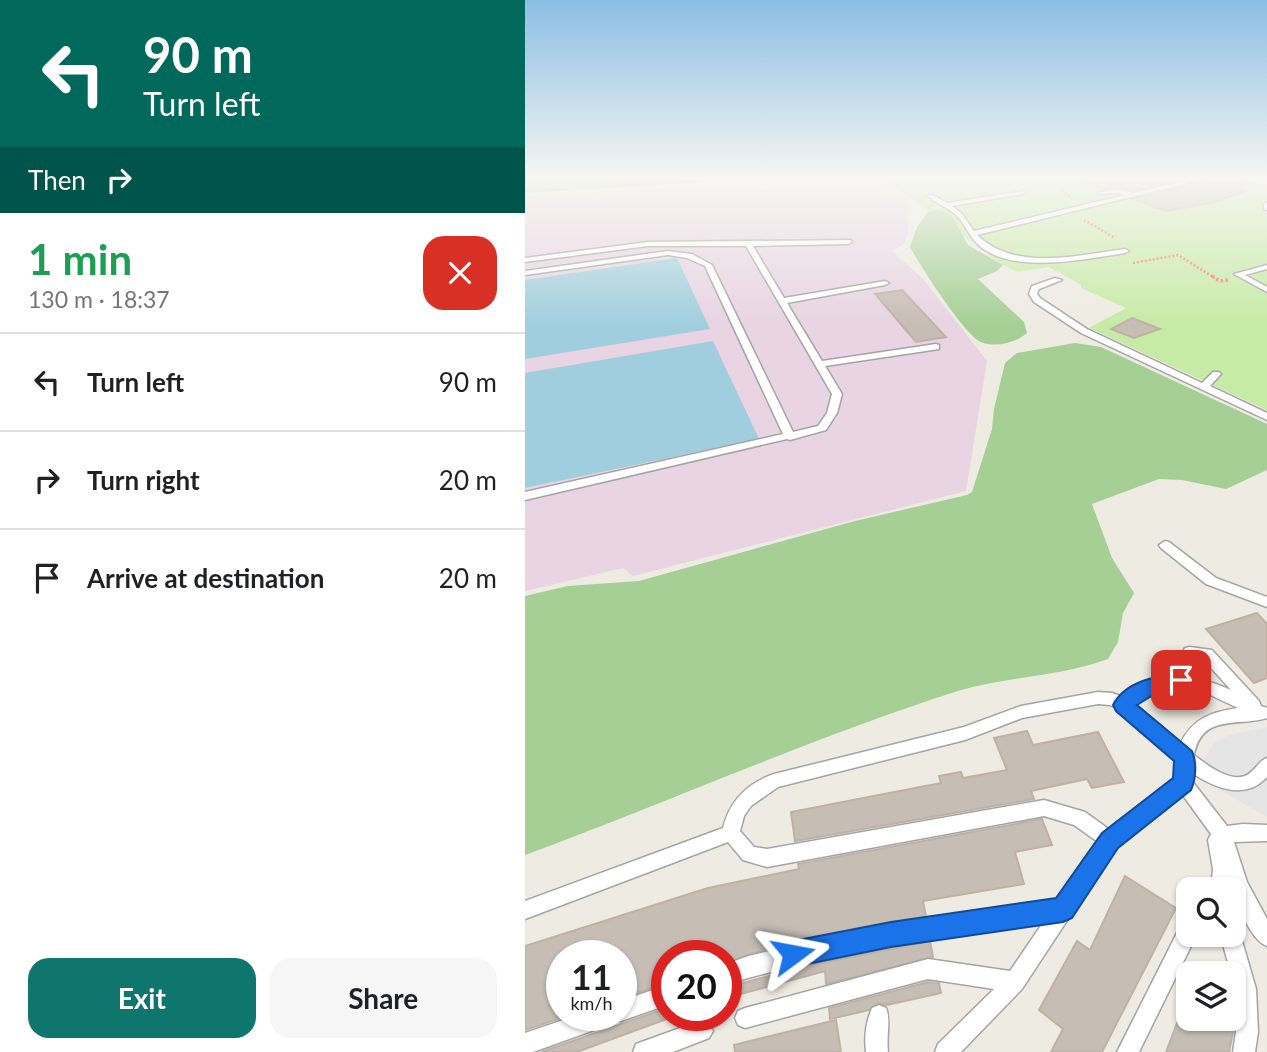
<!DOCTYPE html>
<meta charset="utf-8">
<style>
:root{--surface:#fff;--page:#f6f6f6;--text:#202124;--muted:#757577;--line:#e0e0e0;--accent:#0f766e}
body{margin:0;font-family:Lato,sans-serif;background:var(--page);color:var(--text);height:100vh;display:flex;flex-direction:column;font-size:26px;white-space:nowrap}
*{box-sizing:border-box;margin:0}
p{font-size:23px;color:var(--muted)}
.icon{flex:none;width:38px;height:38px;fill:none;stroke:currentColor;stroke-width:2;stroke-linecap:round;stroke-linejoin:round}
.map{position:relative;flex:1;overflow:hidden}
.sheet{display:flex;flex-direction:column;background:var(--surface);width:525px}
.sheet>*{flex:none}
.top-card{background:#00695c;color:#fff;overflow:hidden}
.controls{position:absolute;left:651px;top:877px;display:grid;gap:14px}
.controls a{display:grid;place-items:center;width:70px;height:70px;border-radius:14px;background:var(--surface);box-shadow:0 2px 5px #0004;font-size:35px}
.speed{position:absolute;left:21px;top:940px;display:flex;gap:14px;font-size:35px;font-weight:700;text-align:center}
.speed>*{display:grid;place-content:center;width:91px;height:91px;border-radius:50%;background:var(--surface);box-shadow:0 2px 5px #0004;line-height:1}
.speed small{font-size:18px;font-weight:400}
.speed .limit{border:10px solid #d22;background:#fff;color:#111}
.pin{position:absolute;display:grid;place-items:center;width:60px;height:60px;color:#fff;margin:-30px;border-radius:14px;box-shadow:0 4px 10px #0006}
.me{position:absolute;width:77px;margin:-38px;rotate:77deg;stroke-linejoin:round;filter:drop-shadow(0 0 5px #0008)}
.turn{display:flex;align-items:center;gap:24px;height:147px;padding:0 28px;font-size:32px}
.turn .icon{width:91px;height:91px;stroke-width:2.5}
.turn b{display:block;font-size:49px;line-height:60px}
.then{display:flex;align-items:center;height:66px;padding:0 28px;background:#0003;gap:14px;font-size:26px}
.round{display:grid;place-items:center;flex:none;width:74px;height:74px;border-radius:21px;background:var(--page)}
.headline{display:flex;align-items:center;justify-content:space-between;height:119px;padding:0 28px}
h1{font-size:42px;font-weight:700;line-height:52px;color:#1e9e55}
.action{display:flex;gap:14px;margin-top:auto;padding:14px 28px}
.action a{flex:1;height:80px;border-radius:21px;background:var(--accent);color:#fff;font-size:28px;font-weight:700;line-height:80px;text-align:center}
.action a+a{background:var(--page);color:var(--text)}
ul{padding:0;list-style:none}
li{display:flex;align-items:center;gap:21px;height:98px;padding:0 28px;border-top:2px solid var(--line)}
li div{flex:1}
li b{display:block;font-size:26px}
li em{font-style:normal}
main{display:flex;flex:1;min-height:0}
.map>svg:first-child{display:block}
</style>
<main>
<section class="sheet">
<div class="top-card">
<div class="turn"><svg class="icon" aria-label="left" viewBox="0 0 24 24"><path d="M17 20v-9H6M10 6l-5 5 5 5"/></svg><div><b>90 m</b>Turn left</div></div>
<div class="then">Then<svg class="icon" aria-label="right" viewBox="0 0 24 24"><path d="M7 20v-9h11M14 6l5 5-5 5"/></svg></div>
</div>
<div class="headline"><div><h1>1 min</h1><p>130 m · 18:37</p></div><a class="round" style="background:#d93025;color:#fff"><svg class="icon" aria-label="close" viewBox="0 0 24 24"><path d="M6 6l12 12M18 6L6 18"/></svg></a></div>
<ul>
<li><svg class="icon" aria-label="left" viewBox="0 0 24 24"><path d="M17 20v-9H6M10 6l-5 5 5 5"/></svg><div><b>Turn left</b></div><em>90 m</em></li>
<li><svg class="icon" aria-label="right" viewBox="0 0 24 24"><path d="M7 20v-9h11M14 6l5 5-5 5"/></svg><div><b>Turn right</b></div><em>20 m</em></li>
<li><svg class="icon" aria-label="arrive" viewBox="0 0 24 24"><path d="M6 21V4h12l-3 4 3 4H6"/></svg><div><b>Arrive at destination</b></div><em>20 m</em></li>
</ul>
<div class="action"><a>Exit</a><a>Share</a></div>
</section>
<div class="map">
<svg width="742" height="1052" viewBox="0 0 742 1052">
<rect width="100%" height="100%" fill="#eeebe2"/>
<!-- industrial -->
<path fill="#e8d4e3" d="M136 189 349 191 379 196 383 200V233L379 244 367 251 399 280 462 361 441 491 108 576 98 568 0 591V197Z"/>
<!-- grass -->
<path fill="#c6eba5" d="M357 178H714L742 184V410L564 328 601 308 556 288V285L524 267 493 272 478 265Z"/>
<!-- forest -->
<path fill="#a5cf95" d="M56 178H245L0 193V179Z
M413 210 427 216 443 245 478 265 472 271 453 279 499 322 502 333C491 343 470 348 456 342 441 337 394 264 385 247L392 227 403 212Z
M550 343 576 347 742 424V470L701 489 657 480 634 479 567 504 587 558 609 593 598 613 593 642 583 659C535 677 482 676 433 691 286 738 144 802 0 855V596L43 586 114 581 330 521 442 495 447 492 467 429 469 409 480 363 492 353Z"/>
<!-- parking -->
<path fill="#e5e5e5" d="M742 727V817L678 780 680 757 689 743 704 735Z"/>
<!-- water -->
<path fill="#a0cede" d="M152 258 185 329 0 359V280Z
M188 341 234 439 0 488V373Z"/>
<!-- building -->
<path fill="#c6bdb5" stroke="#c0b1a4" stroke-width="2" d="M556 178H662L608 190 594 186 579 189 555 180Z
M685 180 722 184 712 188 721 191 686 203 641 211 608 199Z
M377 290 421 337 391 342 350 294Z
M607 318 635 329 609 338 586 329Z
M732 613 742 624V678L729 683 681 629Z
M502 731 508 745 573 732 599 782 567 788 562 779 506 791 509 799 270 841 266 812 416 783 414 776 436 772 438 778 482 770 469 738Z
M517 819 527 845 490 852 499 884 398 901 401 917 238 950 201 963V956H142V983L96 998V956H37V1015H45L0 1030V946L183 888 274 869 273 864Z
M600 876 651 908 577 1052H526L538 1029 514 1010 552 941 565 950Z
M405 941 408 957 301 984 300 971 201 998V982L210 985 286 965Z
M403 982 414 983 416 993 362 1005 353 1003 344 1010 305 1019 304 1008Z
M142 1008 144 1018 52 1052H16Z
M654 1018H708V1032L704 1052H641Z
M311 1020 316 1052H210L209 1045Z"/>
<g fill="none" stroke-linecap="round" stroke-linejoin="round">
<!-- service casing -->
<g stroke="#a4a4a4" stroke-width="3">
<path id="service" d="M673 178H683L452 235C490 272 553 255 600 249L604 251 600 253C560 259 492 274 457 248 445 239 440 223 430 214 421 207 411 203 403 196L408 195 422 203 500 191 501 192 498 194 427 206 436 213 449 231 600 195 593 193 573 194 572 193 593 189 608 193Z
M715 178H725L742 182V186Z
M742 202V210L739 209V204Z
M326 240 327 242 323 244 228 246 259 298 360 281 364 283 360 285 262 303 297 361 411 344 414 345V349L300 366 317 394 312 413 301 430 265 440 262 439 0 500V492L258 434 180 266 162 258 143 255 0 275V271L143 251 167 254 187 265 268 432 293 426 302 413 307 394 221 246H123L0 262V258L123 242Z
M742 265V269L720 275 742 287V292L709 274Z
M530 278 537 280 514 289 512 294 515 298 562 329 677 383 688 372H694L696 374 685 386 742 413V420L556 333 509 302 504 294 507 286Z
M640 541 644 542 691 578 742 597V607L681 584 636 548 634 545Z
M665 647 687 650 734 701 736 706 742 708V718C713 727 677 713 669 755 681 764 703 782 720 776 730 772 733 761 742 758V777C720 801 690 788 667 773V781L702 826 718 824 742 825V841L709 842 722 882 742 919V946C725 939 716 910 709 894V889H707L705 885 704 889H686L688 869 683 840 686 834 657 794 591 846 497 989 436 1052H410L413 1044 469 989 403 979 220 1028 213 1025 210 1018 213 1011 220 1008 403 959 485 971 519 921C415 935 311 953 209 982L202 979 201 966C217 955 244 952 262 947 352 925 443 912 534 900L573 842 549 825 519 816 242 867 218 860 203 842 0 919V901L198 828C205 800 223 783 249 774L439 727 496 706 573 692 587 693 598 697C636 670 664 672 706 690L678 659 660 656 658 652 660 648ZM650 687 679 692 713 708C686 712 668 718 655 744L610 705C623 696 634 690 650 687ZM573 704 585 705 594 709 652 761 650 779 585 830 560 812 519 800 242 849 229 847 215 831 219 816 226 806 253 787 440 740 497 718Z
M663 922V934H672L614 1052H592L656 925Z
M709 926 712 927 715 934 731 989 733 1032 730 1052H708L711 1032 709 973H706L695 934H709Z
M142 985V1005L96 1021 92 1020 90 1022 83 1025 8 1052H0V1033L53 1015H96V1001Z
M354 1005 361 1008C366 1019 361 1037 363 1052H341C339 1036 341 1022 347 1008Z
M177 1020 184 1024 188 1031 184 1038 148 1052H108L111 1044Z"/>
</g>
<!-- path-far1 -->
<path stroke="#fe7763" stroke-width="2.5" stroke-dasharray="2 2" stroke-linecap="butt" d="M537 190 546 197
M559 220 590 238
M608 263 653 255 690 278"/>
<!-- path -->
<path stroke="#fe7763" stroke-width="3.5" stroke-dasharray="2.5 2.5" stroke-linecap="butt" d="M687 276 695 281 703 280"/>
<!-- service -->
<use href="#service" fill="#fff" fill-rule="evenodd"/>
</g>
<!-- sky -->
<linearGradient id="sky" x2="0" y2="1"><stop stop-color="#8bbee4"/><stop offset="0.55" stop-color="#f7f6f2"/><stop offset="1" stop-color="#f7f6f2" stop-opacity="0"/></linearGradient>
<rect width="742" height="325" fill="url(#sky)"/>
<!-- route -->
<path fill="#1a73e8" stroke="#114b97" stroke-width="2" d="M656 672 663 674 665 680 663 685 636 690 612 705 667 751C672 762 671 779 666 790L593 848 547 918 538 922 366 947 268 967 259 963 256 954 259 945 268 941 366 922 531 898 577 833 648 778 649 761 591 711 588 705C600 681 632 676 656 672Z"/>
</svg>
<div class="controls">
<a><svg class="icon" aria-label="search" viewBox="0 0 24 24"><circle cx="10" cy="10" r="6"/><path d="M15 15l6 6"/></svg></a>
<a><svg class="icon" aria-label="layers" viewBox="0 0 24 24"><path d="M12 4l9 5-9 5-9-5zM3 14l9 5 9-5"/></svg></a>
</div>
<div class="speed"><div>11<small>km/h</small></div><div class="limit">20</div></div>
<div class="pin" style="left:656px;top:680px;background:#d93025"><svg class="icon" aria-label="arrive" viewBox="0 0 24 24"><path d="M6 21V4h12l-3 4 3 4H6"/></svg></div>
<svg class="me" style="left:268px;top:954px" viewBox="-20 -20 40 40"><path d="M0-17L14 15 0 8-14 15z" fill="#1a73e8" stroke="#fff" stroke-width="4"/></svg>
</div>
</main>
